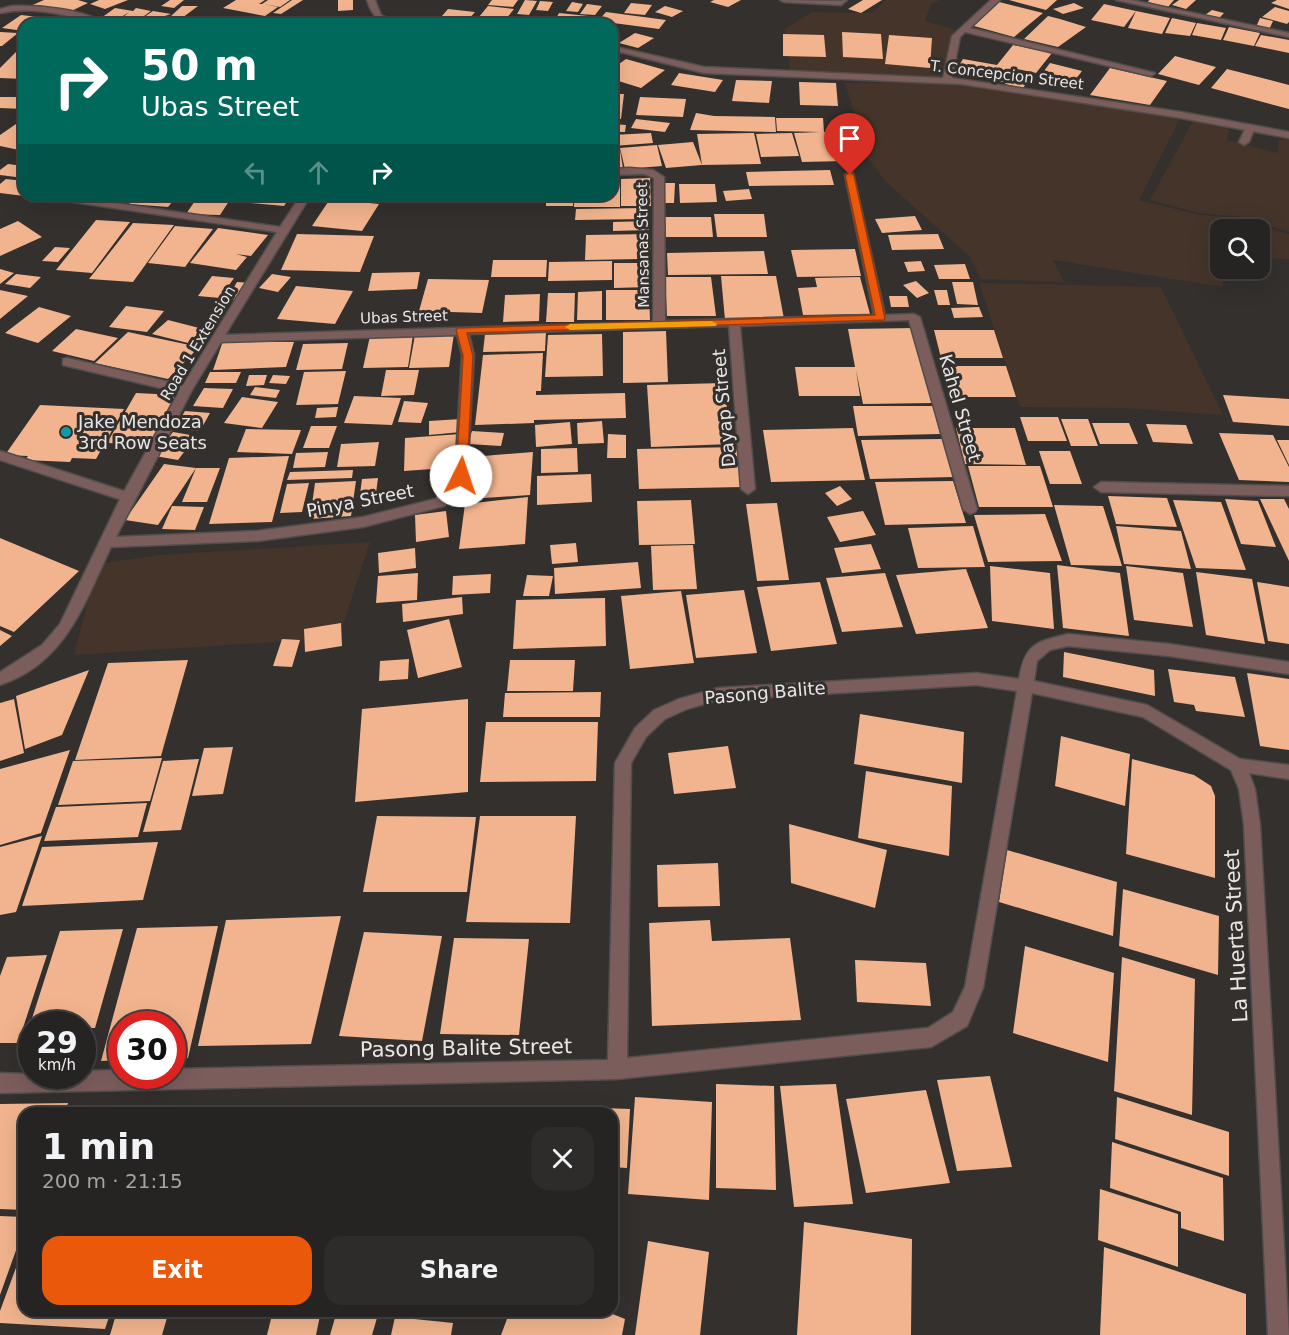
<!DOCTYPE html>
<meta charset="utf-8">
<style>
:root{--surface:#262422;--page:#2e2c2a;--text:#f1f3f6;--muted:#a4a4a5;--line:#424140;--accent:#ea580c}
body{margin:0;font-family:"DejaVu Sans",sans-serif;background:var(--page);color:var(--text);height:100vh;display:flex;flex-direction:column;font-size:22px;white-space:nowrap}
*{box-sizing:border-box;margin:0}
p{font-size:20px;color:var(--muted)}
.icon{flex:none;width:33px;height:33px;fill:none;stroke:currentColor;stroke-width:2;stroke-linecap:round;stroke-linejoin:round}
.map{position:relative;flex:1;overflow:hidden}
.drawer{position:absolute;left:18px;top:1107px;width:600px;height:210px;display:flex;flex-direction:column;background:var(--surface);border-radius:18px;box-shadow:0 6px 24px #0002,0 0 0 2px var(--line)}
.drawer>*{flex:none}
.guide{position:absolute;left:18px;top:18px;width:600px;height:183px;border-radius:18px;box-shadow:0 6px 24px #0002,0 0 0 2px var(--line);background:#00695c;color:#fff;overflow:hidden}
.buttons{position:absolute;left:1210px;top:219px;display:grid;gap:12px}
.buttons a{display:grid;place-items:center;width:60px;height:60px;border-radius:12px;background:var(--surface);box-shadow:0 6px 24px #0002,0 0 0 2px var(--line);font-size:30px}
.speed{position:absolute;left:18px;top:1011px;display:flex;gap:12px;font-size:30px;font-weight:700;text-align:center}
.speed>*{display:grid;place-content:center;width:78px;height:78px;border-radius:50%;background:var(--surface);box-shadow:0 6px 24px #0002,0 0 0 2px var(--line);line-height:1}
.speed small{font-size:15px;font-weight:400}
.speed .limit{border:9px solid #d22;background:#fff;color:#111}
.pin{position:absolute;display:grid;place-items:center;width:51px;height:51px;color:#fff;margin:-62px -26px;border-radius:50% 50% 50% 0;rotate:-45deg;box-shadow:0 0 6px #0007}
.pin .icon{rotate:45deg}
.me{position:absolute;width:66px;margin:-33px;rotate:4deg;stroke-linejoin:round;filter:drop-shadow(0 0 4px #0008)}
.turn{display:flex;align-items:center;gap:21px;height:126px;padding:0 24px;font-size:27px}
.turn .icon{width:78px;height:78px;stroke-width:2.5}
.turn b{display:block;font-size:42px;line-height:51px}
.lanes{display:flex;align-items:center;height:57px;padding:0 24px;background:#0003;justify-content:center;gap:30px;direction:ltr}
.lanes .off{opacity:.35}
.round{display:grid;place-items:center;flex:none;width:63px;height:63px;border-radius:18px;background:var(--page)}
.headline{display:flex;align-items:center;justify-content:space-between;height:102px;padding:0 24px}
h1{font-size:36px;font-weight:800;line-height:45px}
.button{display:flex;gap:12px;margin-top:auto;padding:12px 24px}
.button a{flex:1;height:69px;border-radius:18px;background:var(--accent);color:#fff;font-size:24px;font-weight:800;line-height:69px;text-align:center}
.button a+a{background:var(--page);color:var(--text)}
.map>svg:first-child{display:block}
</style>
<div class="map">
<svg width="1289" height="1335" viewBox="0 0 1289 1335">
<rect width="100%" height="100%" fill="#33302e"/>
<!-- industrial -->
<path fill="#453429" d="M886 0H940L931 4 925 21 954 29 946 77 790 70 785 29 812 12 872 13Z
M845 83H944L1181 117 1139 200 1196 214 1240 219 1289 234V259L1260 258V230H1221L1223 287 1053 260 1064 282 981 279 970 257 886 182 852 136 861 135Z
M1193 121 1229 129 1227 140 1278 153 1279 140H1289V232L1242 217 1199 213 1150 200Z
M979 283 1161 287 1223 415 1123 408 1020 407Z
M370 542 339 638 74 655 97 564 159 555Z"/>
<!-- building -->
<path fill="#f1b48e" d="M44 0H78L88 3 65 14 28 7Z
M99 0H128L105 9 90 4Z
M170 0H184L174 8 161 6Z
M236 0H265L259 4H262L268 0H290L280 7 264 4 278 7 265 16 223 8Z
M292 0H303L281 14 273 13Z
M338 0H353V10L338 11Z
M492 0H518L513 7 488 5Z
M525 0 537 1 529 15 517 14Z
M714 0H741L728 7 710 2Z
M863 0H882L861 13 848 9Z
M1009 0H1057L1046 10Z
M1149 0H1174L1168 7 1148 2Z
M1179 0H1196L1186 9 1172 5Z
M1277 0H1289V9L1271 3Z
M540 1 553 2 548 11 536 10Z
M572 2 583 4 578 12 566 11Z
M999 2 1043 13 1014 37 974 26 973 24Z
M631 3 652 5 645 15 624 13Z
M1074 3 1084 8 1063 14 1053 9Z
M587 4 602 6 595 15 580 14Z
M1104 4 1136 11 1124 27 1091 20Z
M182 6H198L182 18 171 16Z
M488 6 514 9 502 24 474 23Z
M665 6 683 11 672 17 655 12Z
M1275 7 1289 11V22L1287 24 1262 17Z
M115 8 133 11 136 8 151 11 133 24 119 21 129 12 117 20 101 18Z
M448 9 475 12 469 19 442 16Z
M1212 10 1224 13 1218 19 1205 15Z
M153 11 171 14 165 16 181 19 173 24H134Z
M1136 11 1170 18 1162 34 1128 28Z
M606 12 666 20 659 29 598 21Z
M559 13 588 16 584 24H553Z
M21 15 65 20 59 24H24V31L2 28Z
M1048 16 1060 19 1086 27 1058 47 1024 39Z
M515 17 553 20 550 24H510Z
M1172 18 1196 23 1190 36 1165 33Z
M1260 18 1273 21 1269 30 1256 27Z
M1197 23 1226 28 1221 40 1192 35Z
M1229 27 1260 33 1254 46 1223 40Z
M0 32 18 33 2 46H0Z
M842 32 881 34 883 59 843 57Z
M635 33 654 38 638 48 619 43Z
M783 34 824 35 826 57 783 56Z
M889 35 932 38 930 68 885 64Z
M1261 35 1289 40V53L1255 46Z
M1013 45 1052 53 1036 73 1012 68 1004 82 955 72 963 59 997 65Z
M16 52H24V79L0 78V68Z
M1175 56 1216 67 1199 85 1158 74Z
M626 59 665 70 641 88 612 79V69Z
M1050 63 1082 71 1070 87 1038 79Z
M1110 68 1167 81 1150 105 1090 95Z
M1227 69 1289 85V109L1211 88Z
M1015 70 1033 74 1023 88 1005 84Z
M679 73 723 80 715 92 671 85Z
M736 80 772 81 769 103 732 101Z
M799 82 836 83 838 106 800 105Z
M612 94H624L621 119 612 118Z
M0 97H24V109L0 108Z
M640 97 686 99 683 117 636 115Z
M696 113 714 116 775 117 776 132 690 130Z
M776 118H823L824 132H835L845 161 802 162 794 133 821 132 777 131Z
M636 119 670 123 665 132 631 128Z
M16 124 24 125V151L0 146V135Z
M613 124 626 125 625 132H612Z
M651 133 653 143 613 146 612 135Z
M754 133 761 164 702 165 697 134Z
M792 133 799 156 761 157 756 134Z
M693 142 702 165 666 168 658 145Z
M657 145 662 166 625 169 620 148Z
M620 150 623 168H612V151Z
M8 164 24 166V178L0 175V170Z
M830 170 834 185 749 186 746 172Z
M612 178H620V207H574V195H612Z
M650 178 651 206H621V179Z
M6 179 24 181V196L0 193V184Z
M664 183H675L674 203H664Z
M679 184H715L717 202 680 203Z
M749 189 752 199 726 201 723 191Z
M137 195H178L168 207 129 204Z
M199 195H233L220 215 186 214Z
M244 195H291L284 206 239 202Z
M546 195H573V206H546Z
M330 199 379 204 362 231 312 226Z
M644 208 645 219 575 220 576 209Z
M714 214H764L767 237H717Z
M915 216 922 230 882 233 875 219Z
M665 217H711L713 237H666Z
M96 220 130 222 92 273 56 270Z
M18 221 42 237 0 256V229Z
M649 221V230L613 231V222Z
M133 223 174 225 133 282 89 279Z
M175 226 213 229 185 267 148 263Z
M218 228 268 235 251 256 236 254 247 257 236 270 190 263Z
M297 234 374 236 360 272 281 270Z
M650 234 651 250H639L640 259 585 260 586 235Z
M938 234 944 249 892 250 888 235Z
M55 247 70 248 58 262 42 261Z
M855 249 861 276 797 277 791 250Z
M764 251 768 274 668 275 667 253Z
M493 260H547L546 277H491Z
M612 261V280L548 281 549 262Z
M921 261 925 271 908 272 904 262Z
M614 263H650V287L614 288Z
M965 264 970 279H939L934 265Z
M0 269 14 273 0 284Z
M420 272 417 289 368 291 372 273Z
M16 274 41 277 30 288 5 284Z
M272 274 291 277 278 292 259 288Z
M212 276 234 278 220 298 198 296Z
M721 276H776L784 319 725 320Z
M665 277H711L716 316H667Z
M860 277 870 314 803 315 798 288 817 287 815 278Z
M428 279 489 280 482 313 419 311Z
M916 281 929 293 917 298 903 285Z
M237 282 251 283 241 300 227 299Z
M952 282H973L978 305 957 304Z
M296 286 353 291 335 324 277 319Z
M0 290 28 296 0 319Z
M606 290H649L650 320H606Z
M934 290H947L950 305H938Z
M602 291V320H577L578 292Z
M548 293H575L574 322H546Z
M540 294 539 321 503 322 505 295Z
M889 296H907L909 307H891Z
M126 306 164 311 147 332 109 327Z
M39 307 71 316 38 343 5 333Z
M979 307 983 317 954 318 951 308Z
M168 320 207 330 192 344 152 334Z
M915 328 934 403 863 404 856 370 860 396H799L795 367H855L848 329Z
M76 329 118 338 94 361 52 351Z
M934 330H994L1003 358H941Z
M666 331 668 382 623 383V332Z
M128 332 199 347 168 379 95 363Z
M546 332 545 351 483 352 485 334Z
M454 334 449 367 409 368 415 335Z
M602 334 603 376 545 377 548 335Z
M413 335 408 367 363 368 370 336Z
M223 341 247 342H294L286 367 213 370Z
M348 343 342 369 296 370 303 344Z
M543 353 541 391H536V395L625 393 626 418 534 420V423L475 425 483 355Z
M948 366H1006L1016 397H957Z
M386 370H419L414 395 381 396Z
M346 371 338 404 296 405 304 372Z
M210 372H241L236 383H205Z
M249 375H267L264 385 246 386Z
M273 375 290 376 286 384 269 383Z
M724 383 731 444 651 447 647 385Z
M255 387 280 390 276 398 250 395Z
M204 388 233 389 223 408 193 406Z
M136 393 175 395 149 445 107 443Z
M1223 395 1289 399V426L1233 422Z
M354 396 401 398 392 425 344 423Z
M242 397 278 402 262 428 224 423Z
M404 401 428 403 421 423 398 422Z
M40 405 124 409 96 459 72 458 70 462 25 460 28 456 5 455Z
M853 406H933L940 434 858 436Z
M338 407 336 417 315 418 317 408Z
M185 411 210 413 200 431 174 429Z
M1020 417H1058L1067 441H1028Z
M461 419V432L429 435V421Z
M1061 419H1088L1098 446H1071Z
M602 421 604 443 578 444 577 423Z
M570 422 572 444 536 447 535 425Z
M1092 423H1129L1138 444H1100Z
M1146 424 1186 425 1193 444 1153 442Z
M311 426H337L329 448H303Z
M853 428 865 480 771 482 763 430Z
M956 428H1015L1026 465 965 464Z
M246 429 301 430 292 454 237 452Z
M472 431 504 433 501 446 468 444Z
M173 432 196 436 178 460 155 456Z
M1219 433 1273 435 1289 467V482L1239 480Z
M460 434 461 467 404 471 405 438Z
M608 434 626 435V458H607Z
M942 439 954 477 870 479 861 440Z
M1277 440H1289V465Z
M379 442 375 466 337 467 341 444Z
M738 447 743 487 639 489 637 449Z
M577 448 578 472 541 473V449Z
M1039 451H1070L1082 484H1050Z
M328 452 325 467 293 468 296 453Z
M533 452 530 495 468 499 471 457Z
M289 456 272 522 209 524 229 458Z
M164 464 196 468 158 525 125 520Z
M968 466H1040L1053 507H979Z
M196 468H220L207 502H182Z
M353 470 352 478 287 480 290 472Z
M591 474 592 502 537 505V476Z
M378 478 376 493 360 494 362 479Z
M356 481 351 516 310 519 315 483Z
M953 481 966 523 885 525 875 482Z
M309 483 302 512 280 513 287 484Z
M840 486 852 499 837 506 825 493Z
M1108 496 1167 498 1177 527 1116 524Z
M528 497 525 544 459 549 465 504Z
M1225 499 1258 501 1276 547 1241 544Z
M1260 499H1284L1289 509V561Z
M691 500 695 544 639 545 637 501Z
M1173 500 1221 502 1246 570 1196 568Z
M777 503 789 580 757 581 746 504Z
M1054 505 1103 506 1122 566 1071 565Z
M172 506 204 507 195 530 162 529Z
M446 511 449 537 416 542 415 515Z
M863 511 876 535 840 542 827 517Z
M1045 514 1062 561 988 562 974 515Z
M973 526 985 567 918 568 908 528Z
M1116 526 1181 531 1191 569 1124 564Z
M0 538 79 571 14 632 0 626Z
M576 543 578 562 552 564 550 545Z
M871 544 881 569 842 573 834 548Z
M693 545 697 589 653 590 651 546Z
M415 548 416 568 379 573 378 553Z
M638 562 641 588 555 594 554 568Z
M1057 565 1120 573 1129 636 1063 628Z
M990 566 1050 573 1054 629 992 621Z
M1126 566 1183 573 1193 627 1134 620Z
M966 569 988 628 916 634 896 575Z
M1196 572 1252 579 1265 644 1206 635Z
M418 573 417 600 376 603 378 576Z
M885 573 903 627 842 632 826 578Z
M491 574 490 593 452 595 453 576Z
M527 575 553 576 549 596H523Z
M820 582 837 644 771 651 757 587Z
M1257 582 1289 587V644L1268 641Z
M744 590 757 653 696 658 686 595Z
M681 591 694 663 630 669 621 596Z
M462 597 463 614 403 622 402 604Z
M605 598 606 646 513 649 516 600Z
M449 619 462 667 418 678 407 630Z
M341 623 342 646 305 652 304 629Z
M0 630 12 636 0 646Z
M282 639 300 640 292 667 273 666Z
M1064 652 1154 670 1155 696 1063 677Z
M409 659 408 679 379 681 380 661Z
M188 660 161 756 75 760 108 663Z
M510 660H575L573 691H507Z
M1168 669 1235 677 1245 717 1196 711 1194 705 1174 702Z
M89 670 62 735 25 749 16 696Z
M1247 673 1289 679V750L1260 746Z
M601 692 600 717H503L505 693Z
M14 699 24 753 0 761V703Z
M468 699V792L355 802 362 709Z
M860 714 964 732 962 783 854 764Z
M486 722H598L596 781 480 782Z
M1061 736 1130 754 1125 806 1055 786Z
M728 746 736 788 674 794 668 753Z
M233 747 223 794 192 796 204 748Z
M70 750 41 833 0 845V769Z
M162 758 150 801 58 805 73 761Z
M199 759 181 830 143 832 163 761Z
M1132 759 1194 775 1211 786 1215 796V878L1126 854Z
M866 771 952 786 949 856 858 838Z
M147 803 138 837 44 841 56 807Z
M377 816 476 817 467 892H363Z
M480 816H576L570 923 466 922Z
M789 824 887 850 875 908 791 883Z
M42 836 16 912 0 915V847Z
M158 842 143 900 22 906 42 847Z
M1007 850 1117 882 1113 936 999 902Z
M718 863 720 906 658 907 657 865Z
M1123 889 1219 916 1218 975 1119 946Z
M341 916 311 1044 198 1046 226 920Z
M710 920 712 941 790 938 801 1020 652 1026 649 923Z
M218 926 188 1058H172V1024H122V1060L101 1061 137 928Z
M123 929 95 1028H82V1024H32V1031H28L60 931Z
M364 932 442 936 422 1041 339 1036Z
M454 938 529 939 519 1035 440 1034Z
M1025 946 1114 973 1108 1062 1013 1033Z
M47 955 18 1043H0V976L7 957Z
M1122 957 1195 979 1192 1115 1114 1091Z
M855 960 926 963 931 1006 857 1002Z
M990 1076 1012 1167 957 1171 937 1080Z
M716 1084 774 1086 776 1190 716 1188Z
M836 1084 853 1204 794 1207 780 1086Z
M926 1090 950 1183 866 1193 846 1099Z
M635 1097 712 1102 709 1200 628 1194Z
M1117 1097 1229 1132V1176L1115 1139Z
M68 1103 65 1113H24V1210L0 1209V1104Z
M578 1107 630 1109 627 1168 612 1167V1113H578Z
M1112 1142 1223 1178 1224 1241 1181 1228V1212L1110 1188Z
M1100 1189 1178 1214V1267L1098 1240Z
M0 1216 24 1217V1228L0 1295Z
M804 1222 912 1239 911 1335H797Z
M648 1241 709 1252 700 1335H635Z
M24 1246V1311H111L105 1329 0 1323V1311Z
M1104 1247 1246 1294V1335H1100Z
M117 1311H169L162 1335H110Z
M273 1311H321L316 1335H267Z
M337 1311H379L372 1335H330Z
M459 1311H488L487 1317Z
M510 1311H605L625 1319 622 1335H501Z
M395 1317 453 1323 451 1335H391Z"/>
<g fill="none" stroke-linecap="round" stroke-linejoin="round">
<!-- service casing -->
<g stroke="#504d4b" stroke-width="3">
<path id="service" d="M780 0 839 1 847 0 841 5 784 2Z
M1247 125 1255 127 1249 142 1244 145 1239 142Z
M67 358 186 386 192 390 186 394 63 365V359Z
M0 451 133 494 135 497 128 502 0 460Z"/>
</g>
<!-- minor casing -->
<g stroke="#504d4b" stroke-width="3">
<path id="minor" d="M367 0H375L381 15 400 24C381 24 373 19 367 0Z
M991 0H1000L970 28 1155 73 1151 76 965 32 960 37 952 78 1181 112 1289 132V138L1181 118 961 84 704 73 612 50V46L704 67 943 78 952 36Z
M1116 0H1131L1289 33V37Z
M11 6C37 5 84 9 106 24 92 24 81 19 68 16 45 11 23 8 0 13V9Z
M630 168 653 170 664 177 665 321 874 315 845 175 853 173 885 315 914 314 920 317 977 509 975 512 970 514 963 509 909 320 740 326 755 489 748 494 741 489 729 326 469 334 474 355 467 476 455 498 444 506 363 527 257 541 111 547C84 604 66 663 0 685V672L42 645 60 624 121 497 180 390 277 232 73 202 60 195 280 227 301 195H311L225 335 653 322 654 178 644 174 612 175V169ZM457 335 462 355 455 476 445 492 435 499 363 517 257 531 116 537 192 390 221 342Z
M1101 482 1289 486V496L1101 492 1094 487Z
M1068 634 1169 644 1289 662V674L1169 656 1068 646 1050 650 1037 661 1034 681 1147 705 1240 759 1289 765V779L1249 773 1255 789 1260 825 1289 1335H1268L1244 825 1239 789 1231 770 1143 717 1032 693 983 988 967 1026 931 1047 617 1079 0 1093V1073L82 1076V1071L122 1070V1076H172V1069L608 1060 615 763 635 728 654 710 679 699 718 688 976 673 1019 679C1025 644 1035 642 1068 634ZM976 685 1017 691 965 987 953 1012 928 1028 627 1058 631 763 646 737 665 719 687 709 718 700Z"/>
</g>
<!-- service -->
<use href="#service" fill="#7b5d5c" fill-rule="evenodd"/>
<!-- minor -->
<use href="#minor" fill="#7b5d5c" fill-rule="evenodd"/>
</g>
<!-- route -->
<path fill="#ea580c" stroke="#983908" stroke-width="1.5" d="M850 172 854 175 885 318 884 320 467 333 473 356 467 476 466 479H457L456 476 463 356 456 330 458 328 875 315 845 175Z"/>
<!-- slow -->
<path fill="#f59e0b" d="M712 321 717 324 716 326 570 330 565 327 570 324Z"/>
<!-- markers -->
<circle fill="#0f9aa8" stroke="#33302e" stroke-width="2" cx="66" cy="432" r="6"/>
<g text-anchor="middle" stroke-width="6" stroke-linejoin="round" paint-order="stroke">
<!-- far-street labels -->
<g font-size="15" fill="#e9e7e6" stroke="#33302e">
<text transform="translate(1007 75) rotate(7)" y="5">T. Concepcion Street</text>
<text transform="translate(643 245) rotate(-91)" y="5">Mansanas Street</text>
<text transform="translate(404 317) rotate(-2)" y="5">Ubas Street</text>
<text transform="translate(198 343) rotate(-59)" y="5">Road 1 Extension</text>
</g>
<!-- street labels -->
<g font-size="18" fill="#e9e7e6" stroke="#33302e">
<text transform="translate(724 408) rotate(-95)" y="6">Dayap Street</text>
<text transform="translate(960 408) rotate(74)" y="6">Kahel Street</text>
<text transform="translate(360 501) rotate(-11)" y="6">Pinya Street</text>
<text transform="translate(765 693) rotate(-5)" y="6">Pasong Balite</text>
</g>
<!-- poi labels -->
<g font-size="18" fill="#e9e7e6" stroke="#33302e" text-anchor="start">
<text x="78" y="428">Jake Mendoza<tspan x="78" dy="21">3rd Row Seats</tspan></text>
</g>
<!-- near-street labels -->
<g font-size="21" fill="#e9e7e6" stroke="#33302e">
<text transform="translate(1236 936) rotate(-93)" y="7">La Huerta Street</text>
<text transform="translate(466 1048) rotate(-1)" y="7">Pasong Balite Street</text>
</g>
</g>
</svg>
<div class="buttons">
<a><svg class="icon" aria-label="search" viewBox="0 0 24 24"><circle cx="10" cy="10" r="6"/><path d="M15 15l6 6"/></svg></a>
</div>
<div class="speed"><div>29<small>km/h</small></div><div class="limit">30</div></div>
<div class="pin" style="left:850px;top:175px;background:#d93025"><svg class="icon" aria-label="arrive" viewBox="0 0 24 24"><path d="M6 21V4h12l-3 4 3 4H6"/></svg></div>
<svg class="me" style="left:461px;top:476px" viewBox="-20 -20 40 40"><circle r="19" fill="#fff"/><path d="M0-13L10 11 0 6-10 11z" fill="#ea580c"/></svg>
<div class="guide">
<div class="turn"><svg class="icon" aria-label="right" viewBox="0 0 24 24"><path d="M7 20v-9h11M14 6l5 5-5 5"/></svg><div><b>50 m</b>Ubas Street</div></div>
<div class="lanes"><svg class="icon off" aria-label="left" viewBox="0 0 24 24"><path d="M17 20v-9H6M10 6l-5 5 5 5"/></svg><svg class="icon off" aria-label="ahead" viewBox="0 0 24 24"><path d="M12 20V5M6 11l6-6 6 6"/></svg><svg class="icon" aria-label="right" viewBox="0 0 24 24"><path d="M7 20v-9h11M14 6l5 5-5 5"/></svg></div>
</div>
<section class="drawer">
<div class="headline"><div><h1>1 min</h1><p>200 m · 21:15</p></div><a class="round"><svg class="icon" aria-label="close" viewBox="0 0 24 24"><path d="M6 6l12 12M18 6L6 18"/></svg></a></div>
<div class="button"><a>Exit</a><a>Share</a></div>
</section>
</div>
